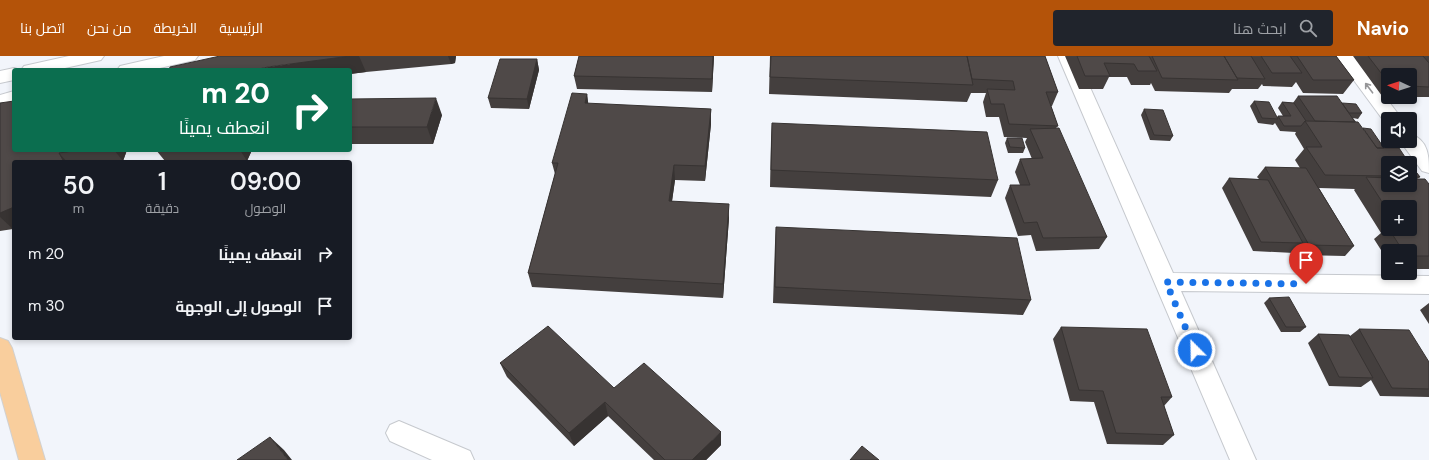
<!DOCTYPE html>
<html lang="ar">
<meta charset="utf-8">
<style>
:root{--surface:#171b24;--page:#20242c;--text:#f1f3f6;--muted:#9ea1a6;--accent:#b45309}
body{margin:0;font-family:"DM Sans",Cairo,sans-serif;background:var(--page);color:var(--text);direction:rtl;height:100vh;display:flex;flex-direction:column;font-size:15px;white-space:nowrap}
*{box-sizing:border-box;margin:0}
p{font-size:13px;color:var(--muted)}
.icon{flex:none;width:22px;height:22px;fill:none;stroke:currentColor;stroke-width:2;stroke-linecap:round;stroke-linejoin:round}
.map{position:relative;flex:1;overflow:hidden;direction:ltr}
.side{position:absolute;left:12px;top:104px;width:340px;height:180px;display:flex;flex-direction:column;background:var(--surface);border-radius:4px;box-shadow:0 2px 6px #0003;direction:rtl}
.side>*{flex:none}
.banner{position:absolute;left:12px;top:12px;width:340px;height:84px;border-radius:4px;box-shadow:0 2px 6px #0003;direction:rtl;background:#0b6e4f;color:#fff;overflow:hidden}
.needle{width:26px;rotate:274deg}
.fabs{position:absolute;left:1381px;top:12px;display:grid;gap:8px}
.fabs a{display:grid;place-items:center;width:36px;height:36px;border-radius:4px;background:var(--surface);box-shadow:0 2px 6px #0003;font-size:20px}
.pin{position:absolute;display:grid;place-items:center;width:34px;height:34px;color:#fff;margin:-41px -17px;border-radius:50% 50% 50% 0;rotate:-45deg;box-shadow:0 0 4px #0007}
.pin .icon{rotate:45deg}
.me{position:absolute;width:44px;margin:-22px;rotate:337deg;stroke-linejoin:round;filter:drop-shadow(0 0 3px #0008)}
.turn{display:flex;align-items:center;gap:14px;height:84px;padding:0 16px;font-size:18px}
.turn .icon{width:52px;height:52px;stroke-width:2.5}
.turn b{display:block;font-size:28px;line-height:34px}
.eta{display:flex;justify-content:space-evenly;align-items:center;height:68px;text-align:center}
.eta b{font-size:24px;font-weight:600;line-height:28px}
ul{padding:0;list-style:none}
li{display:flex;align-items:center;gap:12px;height:52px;padding:0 16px}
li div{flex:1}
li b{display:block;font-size:15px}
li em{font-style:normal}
header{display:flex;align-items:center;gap:24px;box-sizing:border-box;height:56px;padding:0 20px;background:var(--accent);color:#fff}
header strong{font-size:19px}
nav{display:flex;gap:22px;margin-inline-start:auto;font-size:14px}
.search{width:280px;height:36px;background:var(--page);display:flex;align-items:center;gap:10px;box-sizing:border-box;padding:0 14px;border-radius:4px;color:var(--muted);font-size:15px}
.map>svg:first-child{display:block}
</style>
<header>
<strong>Navio</strong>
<div class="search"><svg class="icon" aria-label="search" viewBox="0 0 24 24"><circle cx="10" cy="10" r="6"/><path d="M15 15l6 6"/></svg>ابحث هنا</div>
<nav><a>الرئيسية</a><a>الخريطة</a><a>من نحن</a><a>اتصل بنا</a></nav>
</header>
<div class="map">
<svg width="1429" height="404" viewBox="0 0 1429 404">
<rect width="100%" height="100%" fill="#f2f5fb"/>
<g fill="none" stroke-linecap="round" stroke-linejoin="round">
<!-- minor casing -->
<g stroke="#c6c9ce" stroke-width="2">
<path id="minor" d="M1058 0H1076L1173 217 1429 220V238L1181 235 1256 404H1230Z
M1336 0H1354L1402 63H1388V68H1386Z
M1410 78C1429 84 1429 101 1429 117L1422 115 1400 85H1410Z
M399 365 470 395 474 404H432L390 385 386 377 390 369Z"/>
</g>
<!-- secondary casing -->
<g stroke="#c6c9ce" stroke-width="2">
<path id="secondary" d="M69 0H104L101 4 56 14H21L24 10Z
M164 0H198L195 4 151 14H117L120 10Z
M14 12 20 14H14V24L0 27V15Z
M14 35V47L0 51V39Z"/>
</g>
<!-- primary casing -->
<g stroke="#d1d1d1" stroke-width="2">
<path id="primary" d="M0 282 8 285 12 292 45 404H19L0 336Z"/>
</g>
<!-- minor -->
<use href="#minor" fill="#fff" fill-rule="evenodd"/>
<!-- secondary -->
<use href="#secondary" fill="#fff" fill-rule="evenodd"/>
<!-- primary -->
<use href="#primary" fill="#f9ce9d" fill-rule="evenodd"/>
</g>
<!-- wall -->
<path fill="#443f3e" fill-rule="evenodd" d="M220 0H456L455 7 451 8 366 16 350 18V14Z
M579 0H714L712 36 577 33 574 20Z
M770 0H1045L1058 36 1052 50H1051L1058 70 1056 72 1107 181 1099 193 1036 195 1031 179 1018 180 1005 142 1010 129H1020L1015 116 1020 103H1032L1025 86 1027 82 1004 81 999 61H986L983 46 986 37H971L967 46 769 38Z
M1065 0H1336L1354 24 1343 38 1303 37 1296 26 1292 31 1263 30 1262 28 1258 33H1232L1229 37 1155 35 1151 27 1150 29H1131L1127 21H1109L1103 33H1079Z
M1353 0H1423L1429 7V41H1410V19H1388V40H1382Z
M1423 0H1429V7Z
M537 3 539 14 529 53 491 52 488 42Z
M587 38 588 48 711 53V68L705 125 675 124 672 145 729 162 723 242 532 231 528 217 555 118 552 107Z
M1298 40 1342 47 1362 57 1358 63 1353 62 1388 107V129H1410V108L1420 121 1417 123 1429 128V213H1410V195H1388V205L1374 183 1381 177 1354 134 1355 133 1319 132 1354 190 1345 200 1300 199 1297 193 1294 197 1253 195 1222 132 1229 122 1259 123 1257 121 1265 111 1300 112 1295 104 1304 93 1295 78 1296 76 1280 75 1275 67 1273 69 1258 67 1250 50 1254 45 1277 61 1278 60H1283L1278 52 1282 46 1293 47ZM1388 151 1410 173H1388Z
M350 43 442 59 433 88H350Z
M0 47 14 94H127L123 105 118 106H14L13 173 0 175Z
M1144 53 1173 80 1170 85 1150 84 1141 59Z
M772 67 998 124 991 141 770 131 771 84Z
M1007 82 1025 92 1023 97H1008L1005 87Z
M156 94H252L247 105H165Z
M776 171 1031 244 1023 259 773 247 775 187Z
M1269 242 1306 271 1300 276H1281L1264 247Z
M1429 247V268L1420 254Z
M1061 271 1172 341 1164 350 1174 379 1163 389 1107 388 1094 346 1070 345 1053 283Z
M1359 273 1429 306V341L1380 340 1371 324 1361 331 1329 330 1308 287 1318 278 1350 280Z
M500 307 614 332 721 389 706 404H654L608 360 574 390 507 321Z"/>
<!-- shaded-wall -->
<path fill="#373332" d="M350 0H359L366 16 350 18V14H254L268 11Z
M448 0H456L455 7 451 8Z
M713 0H714L712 36V23Z
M537 3 539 14 529 53 527 43Z
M587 38 589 53 585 47Z
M436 42 442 59 433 88 427 71Z
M711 53V68L705 125V110Z
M114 94H127L123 105Z
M240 94H252L247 105Z
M59 97 67 106H64Z
M674 109 675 124 670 159 669 145Z
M729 148V162L723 242V228Z
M14 151V173H13L0 161V157Z
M605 346 608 360 574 390 569 377Z
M721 376V389L706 404H692Z
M270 381 284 394 292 404H288Z"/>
<!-- building -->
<path fill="#4f4948" stroke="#373332" d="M220 0H350L268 11 254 14H169L170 11Z
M579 0H713L712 23 574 20Z
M771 0H967L973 29 770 21Z
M967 0H1045L1058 36H1046L1058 70 1009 68 1004 48H991L987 33 1015 34 1013 25 972 23Z
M1077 0H1149L1157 15H1138L1134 8 1104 7 1110 20H1085Z
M1152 0H1224L1238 24 1162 22Z
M1224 0H1251L1265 23 1237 22Z
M1261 0H1336L1354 24H1313L1297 0H1290L1302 17H1272Z
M1368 0H1423L1429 7V31L1410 30V19H1388V26Z
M500 3H537L527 43 488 42Z
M572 37 587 38 585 47 711 53 705 110 674 109 669 145 729 148 723 228 528 217 558 107H552Z
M1298 40H1337L1355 66 1315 65Z
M436 42 427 71H350V43Z
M14 45V94H81L59 97 64 106H14V151L0 157V47Z
M1254 45 1269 46 1278 63 1262 62Z
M1282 46 1294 47 1306 65H1305L1301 70H1284L1278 60H1291Z
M1342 47 1356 48 1362 57H1349Z
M1144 53 1163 54 1173 80 1154 79Z
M1305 65 1358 66 1377 92H1399L1409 107H1388V120L1325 119 1306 91H1322Z
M772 67 987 76 998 124 771 114Z
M1059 72 1107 181 1043 182 1037 166 1024 167 1010 129H1030L1020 103 1043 102 1030 73Z
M1363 72 1371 73 1384 92H1377Z
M1007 82H1022L1025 92 1010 91Z
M1410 108 1420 121H1410Z
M1265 111 1306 112 1354 190 1309 189Z
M1366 121 1388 122V129H1410V123H1425L1429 128V200H1410V195H1403L1389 173H1410V151H1388V155Z
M1229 122 1268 124 1303 187 1261 186Z
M776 171 1017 182 1031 244 775 231Z
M1289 241 1306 271H1286L1269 242Z
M548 270 614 332 644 307 721 376 692 404H665L605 346 569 377 500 307Z
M1061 271 1147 273 1172 341H1161L1174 379 1116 377 1103 335 1079 334Z
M1359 273 1409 274 1429 306V333L1392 332Z
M1318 278 1349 279 1373 322 1339 321Z
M270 381 288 404H237Z
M862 390 879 404H850Z"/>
<!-- one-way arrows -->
<defs><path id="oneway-shaft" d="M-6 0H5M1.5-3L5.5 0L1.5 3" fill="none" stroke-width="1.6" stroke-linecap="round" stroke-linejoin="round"/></defs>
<use stroke="#969698" href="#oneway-shaft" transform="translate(1369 32) rotate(-127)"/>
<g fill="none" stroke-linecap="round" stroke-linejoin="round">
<!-- route -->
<path stroke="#1a73e8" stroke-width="7" stroke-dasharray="0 12.6" d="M1195 294 1166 226 1306 228"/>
</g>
</svg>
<div class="fabs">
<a><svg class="needle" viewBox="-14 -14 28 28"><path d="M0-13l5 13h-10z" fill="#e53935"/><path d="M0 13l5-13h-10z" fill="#9ea1a6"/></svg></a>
<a><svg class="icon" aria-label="sound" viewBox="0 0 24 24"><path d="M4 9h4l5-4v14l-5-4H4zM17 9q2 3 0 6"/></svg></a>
<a><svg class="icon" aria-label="layers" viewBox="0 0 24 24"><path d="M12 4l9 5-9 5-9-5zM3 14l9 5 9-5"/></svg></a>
<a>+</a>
<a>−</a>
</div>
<div class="pin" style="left:1306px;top:228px;background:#d93025"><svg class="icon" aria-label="arrive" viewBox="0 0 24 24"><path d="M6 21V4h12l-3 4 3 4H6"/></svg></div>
<svg class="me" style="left:1195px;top:294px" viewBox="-20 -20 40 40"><circle r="17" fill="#1a73e8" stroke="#fff" stroke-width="3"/><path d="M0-11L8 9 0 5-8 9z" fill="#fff"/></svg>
<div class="banner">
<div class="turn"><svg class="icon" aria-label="right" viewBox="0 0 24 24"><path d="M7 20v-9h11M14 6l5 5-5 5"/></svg><div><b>20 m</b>انعطف يمينًا</div></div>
</div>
<section class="side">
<div class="eta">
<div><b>09:00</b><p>الوصول</p></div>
<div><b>1</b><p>دقيقة</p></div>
<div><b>50</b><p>m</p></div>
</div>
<ul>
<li><svg class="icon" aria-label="right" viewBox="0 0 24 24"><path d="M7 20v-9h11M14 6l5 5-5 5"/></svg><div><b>انعطف يمينًا</b></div><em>20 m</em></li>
<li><svg class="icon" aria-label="arrive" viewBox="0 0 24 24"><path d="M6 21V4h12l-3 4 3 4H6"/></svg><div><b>الوصول إلى الوجهة</b></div><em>30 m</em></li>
</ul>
</section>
</div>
